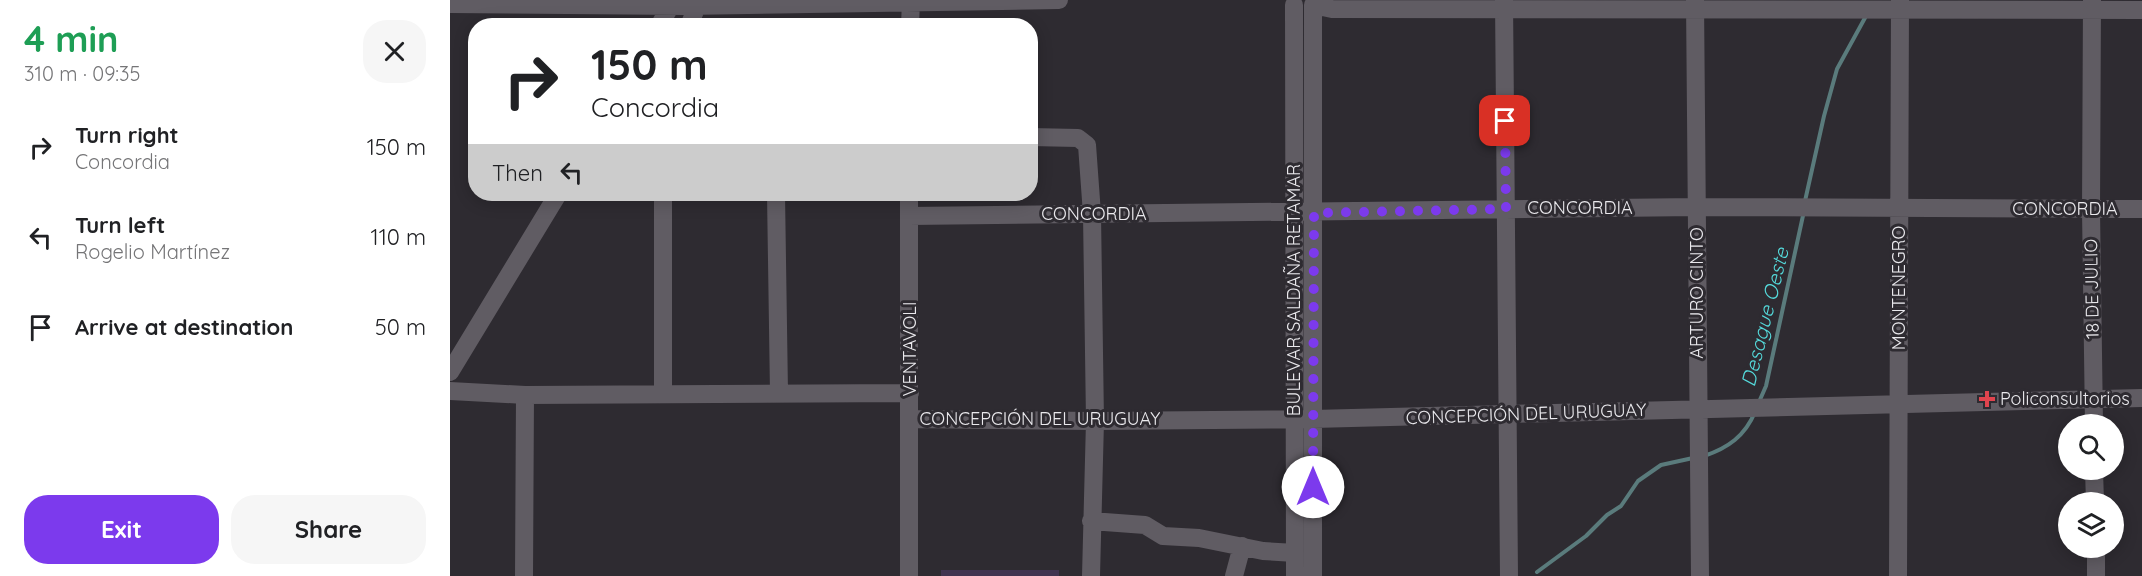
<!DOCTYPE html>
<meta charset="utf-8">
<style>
:root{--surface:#fff;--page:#f6f6f6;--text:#202124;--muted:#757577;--accent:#7c3aed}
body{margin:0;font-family:Quicksand,sans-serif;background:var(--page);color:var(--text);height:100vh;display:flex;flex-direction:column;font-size:22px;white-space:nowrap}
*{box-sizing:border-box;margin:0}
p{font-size:20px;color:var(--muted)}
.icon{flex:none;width:33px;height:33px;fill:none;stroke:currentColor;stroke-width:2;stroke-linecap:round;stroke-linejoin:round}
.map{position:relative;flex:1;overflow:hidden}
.panel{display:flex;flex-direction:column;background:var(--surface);width:450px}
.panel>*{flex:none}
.guide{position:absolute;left:18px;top:18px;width:570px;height:183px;border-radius:24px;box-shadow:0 3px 15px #0003;background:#fff;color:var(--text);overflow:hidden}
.tools{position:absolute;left:1608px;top:414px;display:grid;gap:12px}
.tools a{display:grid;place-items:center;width:66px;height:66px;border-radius:50%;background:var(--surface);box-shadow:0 3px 15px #0003;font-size:30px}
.pin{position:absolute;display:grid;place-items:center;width:51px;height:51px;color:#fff;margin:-26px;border-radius:12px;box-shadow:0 3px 9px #0006}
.me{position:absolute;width:66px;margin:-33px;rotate:0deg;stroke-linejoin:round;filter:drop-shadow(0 0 4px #0008)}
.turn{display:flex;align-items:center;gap:21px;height:126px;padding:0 24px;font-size:27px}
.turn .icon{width:78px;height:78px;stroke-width:2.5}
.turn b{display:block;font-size:42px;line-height:51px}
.then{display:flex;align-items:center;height:57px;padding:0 24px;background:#0003;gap:12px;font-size:22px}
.round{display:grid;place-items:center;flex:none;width:63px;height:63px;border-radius:24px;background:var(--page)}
.head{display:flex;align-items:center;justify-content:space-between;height:102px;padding:0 24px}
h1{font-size:36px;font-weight:700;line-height:45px;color:#1e9e55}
.primary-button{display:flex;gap:12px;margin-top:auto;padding:12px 24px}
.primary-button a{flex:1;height:69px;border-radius:24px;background:var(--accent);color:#fff;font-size:24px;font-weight:700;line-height:69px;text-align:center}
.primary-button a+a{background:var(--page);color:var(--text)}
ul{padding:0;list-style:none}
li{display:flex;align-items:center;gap:18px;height:90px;padding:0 24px}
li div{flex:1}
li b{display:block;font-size:22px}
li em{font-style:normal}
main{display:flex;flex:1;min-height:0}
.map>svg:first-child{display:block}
</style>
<main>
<section class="panel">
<div class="head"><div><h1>4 min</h1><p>310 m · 09:35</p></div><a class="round"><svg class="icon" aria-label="close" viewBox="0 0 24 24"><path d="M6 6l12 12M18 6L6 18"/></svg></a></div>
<ul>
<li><svg class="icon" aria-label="right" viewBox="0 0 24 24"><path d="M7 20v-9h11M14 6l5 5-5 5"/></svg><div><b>Turn right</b><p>Concordia</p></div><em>150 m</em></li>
<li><svg class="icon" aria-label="left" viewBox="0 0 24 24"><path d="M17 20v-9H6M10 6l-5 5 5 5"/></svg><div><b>Turn left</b><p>Rogelio Martínez</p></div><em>110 m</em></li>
<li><svg class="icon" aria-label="arrive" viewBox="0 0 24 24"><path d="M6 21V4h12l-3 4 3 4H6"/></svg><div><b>Arrive at destination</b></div><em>50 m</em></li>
</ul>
<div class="primary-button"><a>Exit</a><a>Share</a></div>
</section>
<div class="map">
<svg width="1692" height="576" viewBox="0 0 1692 576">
<rect width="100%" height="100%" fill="#2e2b31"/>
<!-- green -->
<path fill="#41334f" d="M491 570H609V576H491Z"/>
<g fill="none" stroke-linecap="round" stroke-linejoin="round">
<!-- stream -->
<path stroke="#5a7b7c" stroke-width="4" d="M1355 201 1374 116 1387 69 1416 16
M1309 402 1316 386 1354 211
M1254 456C1278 448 1295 436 1305 412
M1087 572 1136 536 1157 515 1171 506 1188 481 1211 465 1243 458"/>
<!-- minor -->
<path stroke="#605c63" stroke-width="18" d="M1054 0 1059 576
M1245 0 1250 576
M1642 0 1641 210 1644 424
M0 4 234 6 609 0
M844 5 845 576
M209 26 224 0
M239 26 247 6
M460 26 461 0
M580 137 628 138 637 145 642 214 645 421 641 576
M326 194 329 393
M459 194V576
M459 216 1247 207 1692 209
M0 372 108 194
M0 391 75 395 460 393
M213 393V194
M460 419 645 421 863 419 1692 398
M1644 470 1645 502
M641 521 695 525 713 536 749 538 813 551 845 553
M1646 548V576
M74 576 75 395
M784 576 792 546
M863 576V5L882 9 1692 10
M1448 576 1450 0"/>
</g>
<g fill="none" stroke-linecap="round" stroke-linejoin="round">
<!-- route -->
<path stroke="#7c3aed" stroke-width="10" stroke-dasharray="0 18" d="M863 487 864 213 1056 209 1055 121"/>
</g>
<!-- markers -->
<path fill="#e0444e" stroke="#2e2b31" stroke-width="2" d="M1534 390h6v6h6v6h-6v6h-6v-6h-6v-6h6z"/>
<g text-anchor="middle" stroke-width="6" stroke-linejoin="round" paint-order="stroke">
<!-- street labels -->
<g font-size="18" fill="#eae9ed" stroke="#2e2b31">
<text x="1130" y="214">CONCORDIA</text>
<text x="1615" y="215">CONCORDIA</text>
<text x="644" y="220">CONCORDIA</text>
<text transform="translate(1449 288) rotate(-90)" y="6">MONTENEGRO</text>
<text transform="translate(1642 289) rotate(-91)" y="6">18 DE JULIO</text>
<text transform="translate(844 290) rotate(-90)" y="6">BULEVAR SALDAÑA RETAMAR</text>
<text transform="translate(1247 293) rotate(-90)" y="6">ARTURO CINTO</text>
<text transform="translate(460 349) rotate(-90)" y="6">VENTAVOLI</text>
<text transform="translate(1076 414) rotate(-2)" y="6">CONCEPCIÓN DEL URUGUAY</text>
<text x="590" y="425">CONCEPCIÓN DEL URUGUAY</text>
</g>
<!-- poi labels -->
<g font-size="18" fill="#eae9ed" stroke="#2e2b31" text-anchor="start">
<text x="1550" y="405">Policonsultorios</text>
</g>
<!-- water labels -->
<g font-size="20" font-style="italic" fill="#55dbdc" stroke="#2e2b31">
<text transform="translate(1315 317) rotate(-76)" y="7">Desague Oeste</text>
</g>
</g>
</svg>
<div class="tools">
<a><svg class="icon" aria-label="search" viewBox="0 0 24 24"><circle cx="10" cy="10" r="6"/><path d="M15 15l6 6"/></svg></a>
<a><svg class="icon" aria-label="layers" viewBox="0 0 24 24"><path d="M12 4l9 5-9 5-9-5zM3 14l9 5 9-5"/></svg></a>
</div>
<div class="pin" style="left:1055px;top:121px;background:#d93025"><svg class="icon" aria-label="arrive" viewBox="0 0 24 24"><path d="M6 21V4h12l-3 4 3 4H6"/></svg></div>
<svg class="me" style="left:863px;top:487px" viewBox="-20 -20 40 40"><circle r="19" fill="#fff"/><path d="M0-13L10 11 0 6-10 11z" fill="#7c3aed"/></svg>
<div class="guide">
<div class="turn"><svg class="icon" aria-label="right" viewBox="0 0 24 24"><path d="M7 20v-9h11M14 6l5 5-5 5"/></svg><div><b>150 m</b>Concordia</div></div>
<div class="then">Then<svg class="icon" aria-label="left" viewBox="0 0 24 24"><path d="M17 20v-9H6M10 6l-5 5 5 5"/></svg></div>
</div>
</div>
</main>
